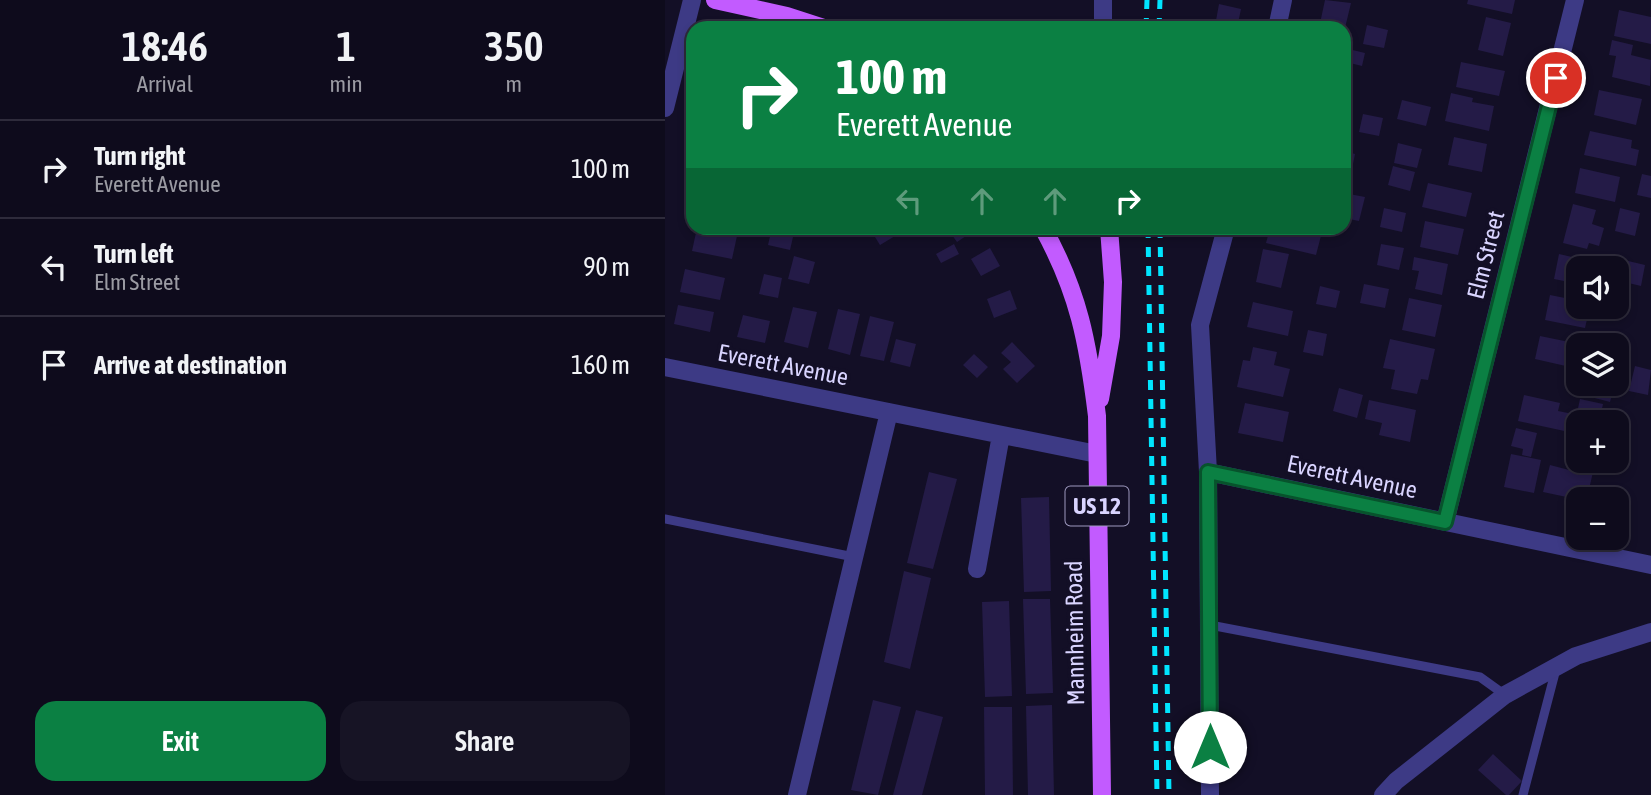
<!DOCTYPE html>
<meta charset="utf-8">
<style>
:root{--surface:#0e0b1c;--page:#171425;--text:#f1f3f6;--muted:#9b9ba3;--line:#2e2b3b;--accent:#0b8043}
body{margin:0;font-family:"Asap Condensed",sans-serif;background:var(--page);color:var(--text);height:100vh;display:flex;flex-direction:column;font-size:26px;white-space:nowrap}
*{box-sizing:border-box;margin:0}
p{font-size:23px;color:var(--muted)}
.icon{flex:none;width:38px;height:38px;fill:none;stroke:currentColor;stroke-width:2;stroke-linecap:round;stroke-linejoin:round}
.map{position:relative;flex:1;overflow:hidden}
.sheet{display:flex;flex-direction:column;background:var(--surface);width:665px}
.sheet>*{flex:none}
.banner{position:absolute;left:21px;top:21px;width:665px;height:214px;border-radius:21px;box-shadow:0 4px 10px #0003,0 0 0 2px var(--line);background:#0b8043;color:#fff;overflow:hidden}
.controls{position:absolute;left:901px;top:256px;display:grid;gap:14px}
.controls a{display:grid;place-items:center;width:63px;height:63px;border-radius:14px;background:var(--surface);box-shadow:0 4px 10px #0003,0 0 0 2px var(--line);font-size:35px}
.pin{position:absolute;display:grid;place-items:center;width:60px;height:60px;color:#fff;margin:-30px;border:4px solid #fff;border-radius:50%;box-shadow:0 2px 7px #0007}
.me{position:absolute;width:77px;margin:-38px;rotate:0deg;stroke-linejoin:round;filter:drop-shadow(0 0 5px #0008)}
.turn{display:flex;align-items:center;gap:24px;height:147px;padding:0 35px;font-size:32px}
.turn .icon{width:91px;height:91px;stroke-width:2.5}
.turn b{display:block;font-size:49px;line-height:60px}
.lanes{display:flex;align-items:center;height:66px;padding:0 35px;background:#0003;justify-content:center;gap:35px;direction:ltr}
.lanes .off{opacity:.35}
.eta{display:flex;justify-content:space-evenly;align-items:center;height:119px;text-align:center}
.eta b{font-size:42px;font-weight:600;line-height:49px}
.button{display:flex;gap:14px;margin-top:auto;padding:14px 35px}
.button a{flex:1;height:80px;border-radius:21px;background:var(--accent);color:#fff;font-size:28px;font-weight:600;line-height:80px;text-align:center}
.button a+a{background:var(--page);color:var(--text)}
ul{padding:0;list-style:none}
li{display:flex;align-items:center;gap:21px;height:98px;padding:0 35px;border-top:2px solid var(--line)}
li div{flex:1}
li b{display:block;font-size:26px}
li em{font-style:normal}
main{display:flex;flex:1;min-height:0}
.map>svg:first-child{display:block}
</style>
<main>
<section class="sheet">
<div class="eta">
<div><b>18:46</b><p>Arrival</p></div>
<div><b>1</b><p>min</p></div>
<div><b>350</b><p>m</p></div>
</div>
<ul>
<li><svg class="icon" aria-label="right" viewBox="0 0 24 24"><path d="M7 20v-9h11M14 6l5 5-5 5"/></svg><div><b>Turn right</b><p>Everett Avenue</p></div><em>100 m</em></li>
<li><svg class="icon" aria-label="left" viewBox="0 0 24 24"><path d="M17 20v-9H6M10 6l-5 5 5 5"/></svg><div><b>Turn left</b><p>Elm Street</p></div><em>90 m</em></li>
<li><svg class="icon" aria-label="arrive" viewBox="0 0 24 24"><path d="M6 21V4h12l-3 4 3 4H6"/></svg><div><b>Arrive at destination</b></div><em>160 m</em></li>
</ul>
<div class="button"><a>Exit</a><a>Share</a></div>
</section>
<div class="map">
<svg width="986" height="795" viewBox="0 0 986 795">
<rect width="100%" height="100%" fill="#130f26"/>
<!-- building -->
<path fill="#241b47" d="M660 0 686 3 680 28H654Z
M803 0H850L847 14 802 4Z
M554 4 576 9 572 28 550 26Z
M954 10 986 17V44L949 36Z
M821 17 846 23 838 56 813 50Z
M702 25 723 30 719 48 698 44Z
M947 40 968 45 966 55 986 60 985 86 947 77 951 56 944 55Z
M679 48 700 53 697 66 685 63 682 75H679Z
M796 62 840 71 834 96 791 87Z
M934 90 977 99 971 125 929 115Z
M786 93 808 98 807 102 829 106 824 131 780 121Z
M737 100 766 107 761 126 732 119Z
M698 114 718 118 714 136 694 132Z
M925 131 967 140 966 148 974 150 971 166 919 155Z
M789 137 822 144 817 172 783 165Z
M733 143 757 149 752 168 729 163Z
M679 151 690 154 686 174 679 173Z
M728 166 750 172 745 191 723 185Z
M915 168 955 177 950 202 910 193Z
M977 174 986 176V198L972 195Z
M763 183 807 193 801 217 757 207Z
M679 193 700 197 694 221 679 218Z
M908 204 931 210 927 224 939 228 934 246 924 243 922 249 898 243Z
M719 208 741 213 737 232 715 227Z
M955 208 975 213 970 236 950 231Z
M760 221 799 229 793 255 755 247Z
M32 228 72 236 67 259 27 251Z
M208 228H225L230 236 215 245 205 229Z
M282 228H313L292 242Z
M605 228H658L651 255 601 243Z
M106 232 128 237 125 250 103 245Z
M289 244 294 254 276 263 271 254Z
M716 244 739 248 734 270 712 265Z
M325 248 335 266 316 276 306 259Z
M598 249 624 254 616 288 591 282Z
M894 254 933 263 932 268H914V284L889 279Z
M129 256 150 262 144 284 123 279Z
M749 257 783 264 777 295 750 289 754 271 747 270Z
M959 260 980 265 976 286 955 281Z
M20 269 60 278 55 300 15 292Z
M99 274 117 278 113 298 94 294Z
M699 284 724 289 720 308 695 303Z
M655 286 675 291 671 308 651 304Z
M345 290 352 309 329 318 322 299Z
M907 290 914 292V306H943L941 319 923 315 920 328 880 320 885 295 905 299Z
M744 298 777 305 770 337 737 330Z
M588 302 628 311 623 336 582 327Z
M13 305 49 312 45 332 9 324Z
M128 307 152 312 143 348 119 342Z
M173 309 195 314 185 355 163 349Z
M78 315 105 321 100 343 72 337Z
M205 316 229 322 219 361 195 356Z
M643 330 662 334 658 356 638 352Z
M875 336 914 344V369L870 359Z
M231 339 251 344 245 367 225 362Z
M725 339 770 349 763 380 756 379 752 394 726 389 730 370 718 368Z
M347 342 370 366 352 383 338 369 346 362 336 353Z
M588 347 612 352 609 365 625 369 618 397 572 387 578 360 585 361Z
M309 354 323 367 312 378 298 365Z
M970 366 986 370 983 395 964 391Z
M906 382 919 386 920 383H950L945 402 903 391Z
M674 388 698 395 692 418 668 411Z
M859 395 895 403 893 411 908 414 904 432 853 421Z
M915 399 938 404 934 422 911 418Z
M704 400 751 410 745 442 714 435 717 423 700 419Z
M580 403 624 412 618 442 573 433Z
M851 428 872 433 866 457 857 455 858 449 846 446Z
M846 454 876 460 869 493 839 487Z
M906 462 929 468 924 489 914 487 911 499 878 492 885 465 904 470Z
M264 472 292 479 268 569 242 563Z
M384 497 386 591 359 592 356 498Z
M239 571 266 578 245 669 219 662Z
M358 599H385L388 693 361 694Z
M344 601 347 696 320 697 317 602Z
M208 700 236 707 213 795 186 790Z
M387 705 389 795H363L361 706Z
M319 707H347L348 795H320Z
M251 710 278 717 257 795H228Z
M828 754 857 781 844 795H841L813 770Z"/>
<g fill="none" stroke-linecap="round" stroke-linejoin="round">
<!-- service -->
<path stroke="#3d3a85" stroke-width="9" d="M0 519 189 557
M545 625 815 677 840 695
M858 795 891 669"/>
<!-- minor -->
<path stroke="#3d3a85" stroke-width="18" d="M438 28V0
M612 28 618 0
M0 108 27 0
M0 367 432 454
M543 472 986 565
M780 522 910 0
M312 569 336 435
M132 795 224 412
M545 795 543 472 535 325 561 228
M718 795 731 781 840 695 911 656 986 632"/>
<!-- primary -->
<path stroke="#c25bff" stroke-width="18" d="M50 0 122 16 159 28
M378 228C414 293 423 343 432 416L437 795
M435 399 446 336 448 282 444 228"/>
<!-- rail -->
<path stroke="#00e5ff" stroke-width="5" stroke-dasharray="10 9" stroke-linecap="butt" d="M481 28 482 0
M494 28 495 0
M483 228 492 795
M495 228 504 795"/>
</g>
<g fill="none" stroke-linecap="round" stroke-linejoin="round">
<!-- route casing -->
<g stroke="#07532c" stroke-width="18">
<path id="route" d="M545 747 543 472 780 522 891 78"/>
</g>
<!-- route -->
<use href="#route" stroke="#0b8043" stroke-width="12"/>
</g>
<g text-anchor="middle" stroke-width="7" stroke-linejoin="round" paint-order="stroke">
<!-- shield labels -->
<rect fill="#130f26" stroke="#9e99be" stroke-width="2" x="400.5" y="486.5" width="63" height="39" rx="5"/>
<g font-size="23" font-weight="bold" fill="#d9d4ff">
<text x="432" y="514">US 12</text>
</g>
<!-- street labels -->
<g font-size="24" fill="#d9d4ff" stroke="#130f26">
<text transform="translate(821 255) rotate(-76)" y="8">Elm Street</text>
<text transform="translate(118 365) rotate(11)" y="8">Everett Avenue</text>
<text transform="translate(687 477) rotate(12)" y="8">Everett Avenue</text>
<text transform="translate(410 633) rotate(-91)" y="8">Mannheim Road</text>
</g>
</g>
</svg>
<div class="controls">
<a><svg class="icon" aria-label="sound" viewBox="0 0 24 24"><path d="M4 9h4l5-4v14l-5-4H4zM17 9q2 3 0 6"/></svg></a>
<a><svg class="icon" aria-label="layers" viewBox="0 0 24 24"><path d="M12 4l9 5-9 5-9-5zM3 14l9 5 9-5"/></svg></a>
<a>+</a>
<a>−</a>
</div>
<div class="pin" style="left:891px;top:78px;background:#d93025"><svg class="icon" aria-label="arrive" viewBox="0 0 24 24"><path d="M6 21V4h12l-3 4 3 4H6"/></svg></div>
<svg class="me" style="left:545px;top:747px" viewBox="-20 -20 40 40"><circle r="19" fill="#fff"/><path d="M0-13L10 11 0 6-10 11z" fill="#0b8043"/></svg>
<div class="banner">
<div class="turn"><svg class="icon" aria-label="right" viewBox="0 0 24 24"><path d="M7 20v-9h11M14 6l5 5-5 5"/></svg><div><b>100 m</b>Everett Avenue</div></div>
<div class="lanes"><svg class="icon off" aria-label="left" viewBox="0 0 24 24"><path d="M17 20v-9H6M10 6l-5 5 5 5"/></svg><svg class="icon off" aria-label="ahead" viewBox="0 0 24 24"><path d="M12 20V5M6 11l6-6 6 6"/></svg><svg class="icon off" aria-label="ahead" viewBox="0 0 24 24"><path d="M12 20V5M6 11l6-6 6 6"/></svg><svg class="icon" aria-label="right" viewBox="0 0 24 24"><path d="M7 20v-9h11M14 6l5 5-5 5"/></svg></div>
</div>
</div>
</main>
